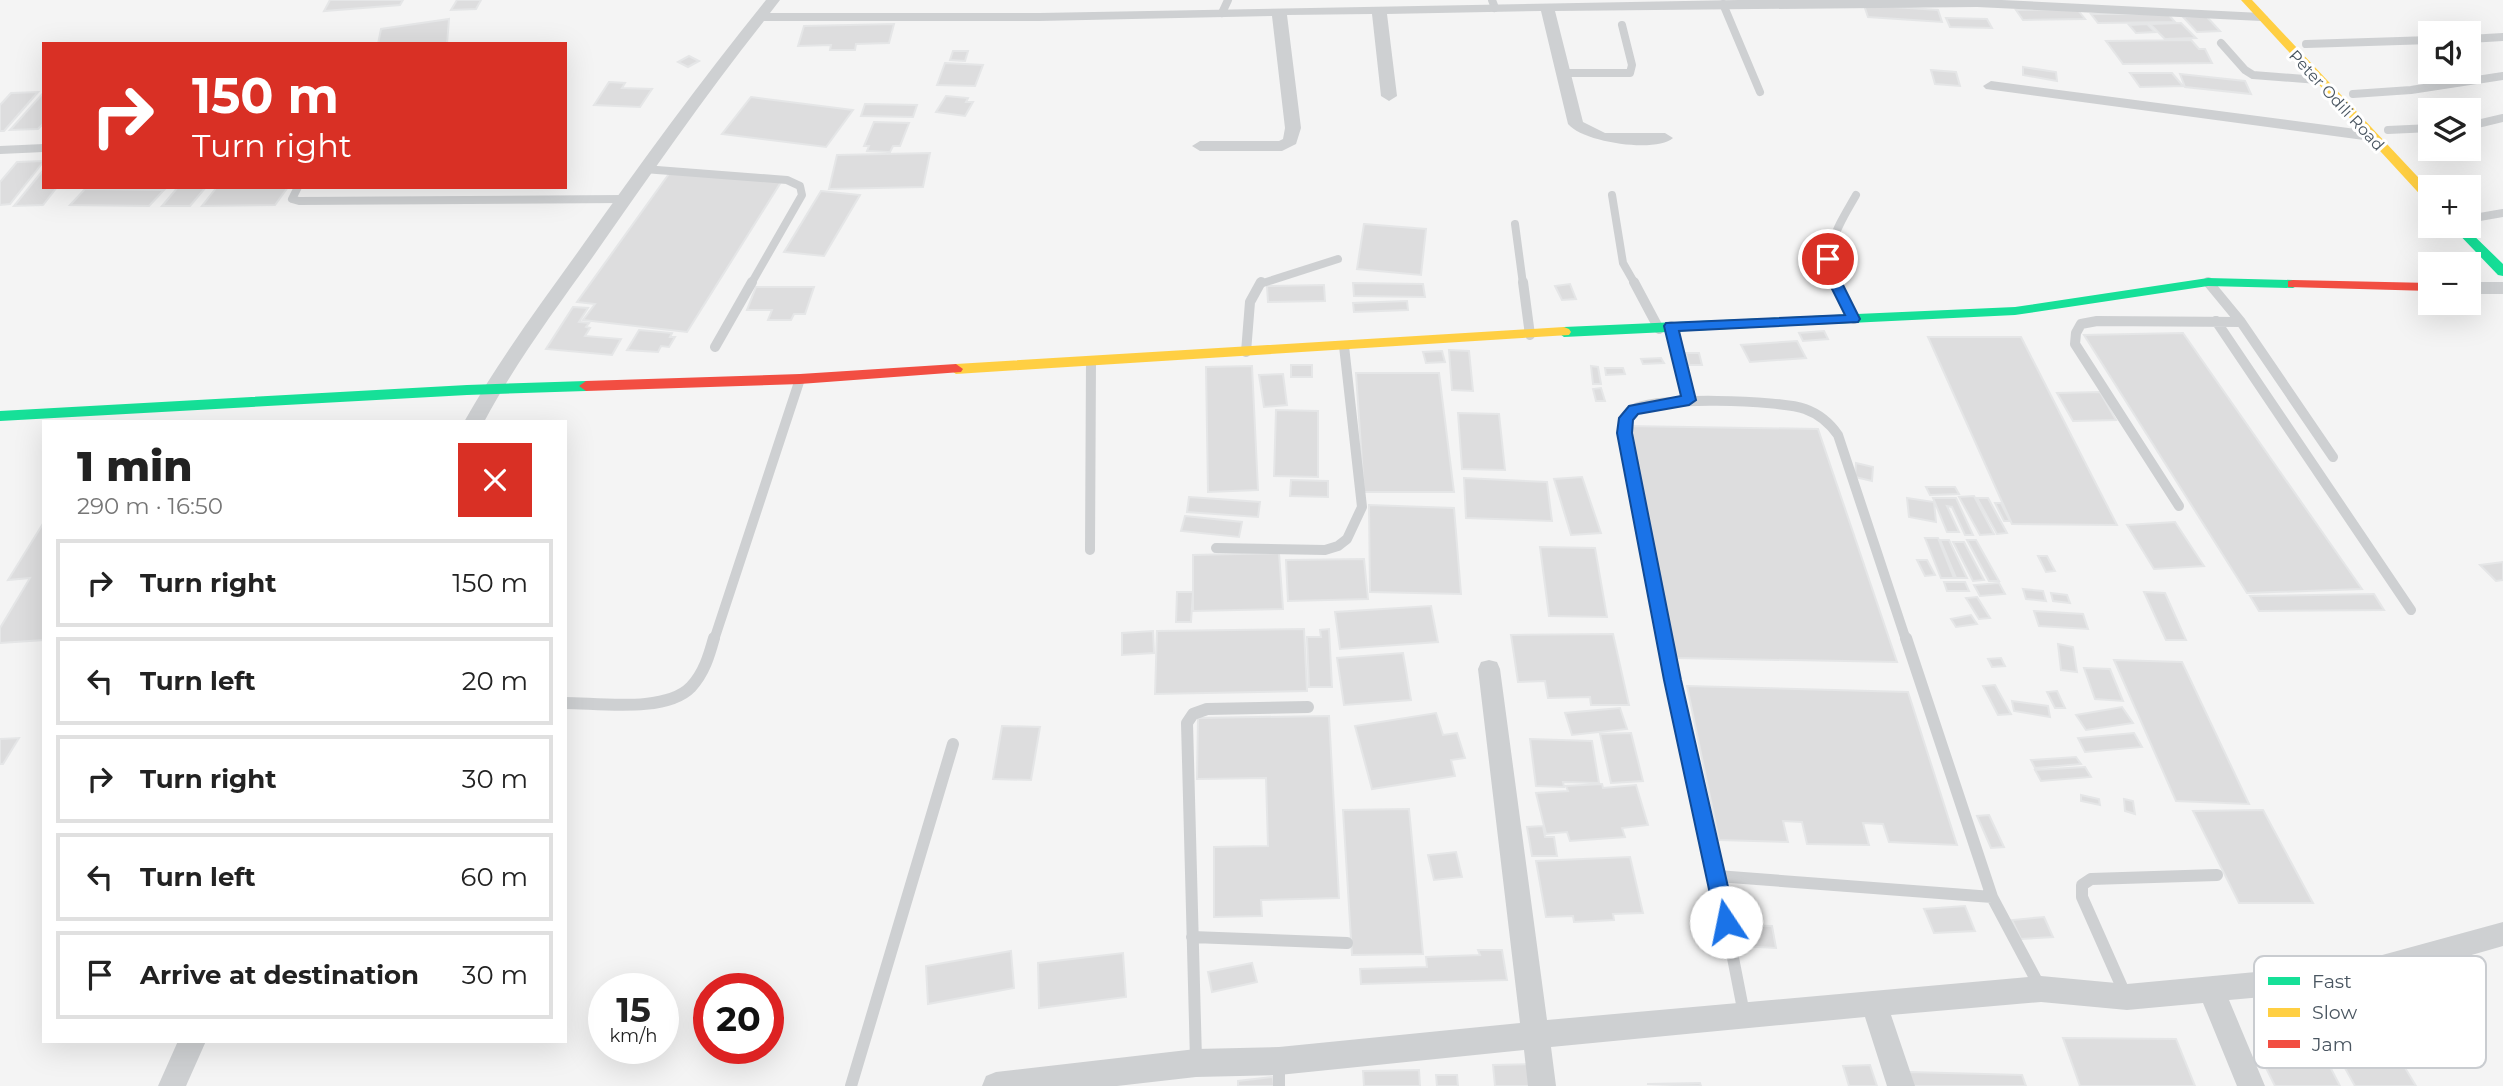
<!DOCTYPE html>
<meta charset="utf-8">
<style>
:root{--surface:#fff;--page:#f2f2f2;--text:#222;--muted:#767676;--line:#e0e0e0}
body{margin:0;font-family:Montserrat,sans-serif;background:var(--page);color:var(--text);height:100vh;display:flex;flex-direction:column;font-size:26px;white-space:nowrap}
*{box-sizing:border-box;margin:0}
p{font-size:23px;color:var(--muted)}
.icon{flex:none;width:38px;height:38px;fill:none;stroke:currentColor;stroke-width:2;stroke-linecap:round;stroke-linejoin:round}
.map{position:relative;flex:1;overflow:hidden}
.sheet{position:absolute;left:42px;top:420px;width:525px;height:623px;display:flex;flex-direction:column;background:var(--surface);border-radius:0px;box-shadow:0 7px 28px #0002}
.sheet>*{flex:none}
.banner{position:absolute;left:42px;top:42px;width:525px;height:147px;border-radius:0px;box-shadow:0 7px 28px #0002;background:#d93025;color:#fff;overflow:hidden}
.controls{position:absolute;left:2418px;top:21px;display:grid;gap:14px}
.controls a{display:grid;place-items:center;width:63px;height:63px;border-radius:0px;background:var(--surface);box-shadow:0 7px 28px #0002;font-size:35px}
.speed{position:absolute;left:588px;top:973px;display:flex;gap:14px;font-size:35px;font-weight:700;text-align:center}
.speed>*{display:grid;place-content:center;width:91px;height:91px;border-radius:50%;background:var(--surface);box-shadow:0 7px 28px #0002;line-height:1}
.speed small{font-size:18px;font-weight:400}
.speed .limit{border:10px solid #d22;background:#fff;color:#111}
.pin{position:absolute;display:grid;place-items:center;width:60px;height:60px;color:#fff;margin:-30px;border:4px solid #fff;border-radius:50%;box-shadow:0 2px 7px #0007}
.me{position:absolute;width:77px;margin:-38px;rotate:349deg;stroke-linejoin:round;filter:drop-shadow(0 0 5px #0008)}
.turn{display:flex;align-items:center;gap:24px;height:147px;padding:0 35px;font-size:32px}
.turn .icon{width:91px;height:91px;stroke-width:2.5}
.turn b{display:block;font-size:49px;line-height:60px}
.round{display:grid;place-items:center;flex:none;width:74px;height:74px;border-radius:0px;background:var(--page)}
.summary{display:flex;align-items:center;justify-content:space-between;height:119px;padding:0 35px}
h1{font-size:42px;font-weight:800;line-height:52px}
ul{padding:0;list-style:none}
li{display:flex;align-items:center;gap:21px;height:88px;margin:0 14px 10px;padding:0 21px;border:4px solid var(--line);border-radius:0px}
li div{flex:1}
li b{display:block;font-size:26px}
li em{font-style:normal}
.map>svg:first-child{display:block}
</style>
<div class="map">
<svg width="2503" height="1086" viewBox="0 0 2503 1086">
<rect width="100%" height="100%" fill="#f4f4f4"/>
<!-- building -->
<path fill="#ddddde" stroke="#e5e6e7" stroke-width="2" d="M330 0H403L400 5 324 11Z
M457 0H481L476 9 451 10Z
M1864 5 1938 10 1942 22 1868 17Z
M2077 9 2085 19 2023 20 2016 10Z
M2091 14H2168L2175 22 2098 23Z
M2206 16 2220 31 2197 32 2183 17Z
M1946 18 1987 19 1992 28 1950 27Z
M449 19 447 44H378L381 29Z
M2181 23 2196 38 2165 39 2150 24Z
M894 24 889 43 856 44 855 50H830L831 45 798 46 804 26Z
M2147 24 2155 32 2136 33 2129 25Z
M2191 40 2199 49H2205L2212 63 2123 64 2106 41Z
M953 51H968L965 61 950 60Z
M689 56 699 61 688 67 678 62Z
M945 63 983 65 975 86 937 85Z
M2023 67 2056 72 2057 81 2023 75Z
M1931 70 1956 72 1960 86 1935 84Z
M2130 73H2172L2183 86 2140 87Z
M2180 74 2245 81 2251 94 2185 87Z
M609 82 625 83 622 88 652 89 640 107 594 105Z
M38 92 4 131H0V105L11 93Z
M44 92V123L38 129 10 130Z
M946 96 968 98 966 102H973L965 116 936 112Z
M751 97 853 110 826 147 722 134Z
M865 104 917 105 913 117 861 116Z
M874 122 909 123 900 146H893L890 152 867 151 869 146H864Z
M930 153 923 187 829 189 837 155Z
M44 161 10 204 0 205V182L17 162Z
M44 169V187H57L43 205 14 206Z
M671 171 781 182 687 332 583 320 595 304 577 302Z
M178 187H206L190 206H162Z
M217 187H288L275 205 202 206Z
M85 189 164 190 149 206 70 205Z
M821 191 860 195 824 256 784 252Z
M1364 224 1426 229 1421 275 1357 269Z
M1353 283 1423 284 1425 297 1354 296Z
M1570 284 1576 299 1562 300 1555 286Z
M1324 285 1325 301 1268 302 1267 286Z
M756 287H814L805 314H794L791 320H768L772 310H747Z
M1407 301 1408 310 1354 312 1353 303Z
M573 307 588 308 579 322 589 323 586 327 590 328 585 336 621 339 612 355 546 349Z
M639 330 672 333 670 337H675L669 347 661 346 658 352 627 350Z
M1824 331 1828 339 1803 341 1799 333Z
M2183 333 2362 589 2247 593 2084 335Z
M1928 337H2021L2117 525 2012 524Z
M1797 341 1806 358 1750 362 1741 345Z
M1449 350 1469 351 1473 391 1452 390Z
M1442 351 1445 362 1426 363 1423 352Z
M1686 353H1699L1702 365H1689Z
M1661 358 1664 363 1643 364 1641 359Z
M1291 365H1312V377H1291Z
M1252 366 1258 490 1208 492 1206 367Z
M1591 366 1598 367 1601 384H1593Z
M1605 368H1623L1625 374 1606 375Z
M1356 373H1439L1454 492H1364Z
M1283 374 1287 405 1264 407 1259 375Z
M1601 388 1605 401H1596L1593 389Z
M2100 392 2116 420 2073 421 2057 393Z
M1276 410 1318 411V477L1274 476Z
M1458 413 1499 414 1505 470 1462 469Z
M1627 426 1818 429 1897 662 1676 658Z
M1856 463 1873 467 1872 481 1855 477Z
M1582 477 1601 533 1571 535 1554 479Z
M1464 478 1547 482 1552 521 1466 518Z
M1291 480 1328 481V497L1290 496Z
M1926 487H1955L1959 494 1930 495Z
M1974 496 1994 534 1980 535 1959 497Z
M1189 497 1260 502 1258 517 1187 512Z
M1907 498 1934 502 1936 522 1909 517Z
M1933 498H1956L1973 535H1965L1952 507 1947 506 1959 532H1947Z
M1977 498H1988L2007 533 1997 534Z
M1995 503H2001L2010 521H2004Z
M1369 505 1454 508 1461 594 1370 592Z
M1185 516 1242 522 1239 537 1181 531Z
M44 522V640L0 643V628L30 578 8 580Z
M2175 522 2204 566 2154 569 2127 525Z
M1925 538H1938L1954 578H1941Z
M1940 540H1949L1967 578H1956Z
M1967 540H1976L1999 581H1989Z
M1953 542H1964L1984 580 1973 581Z
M1540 547 1595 548 1607 617 1549 616Z
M1279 553 1283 609 1193 611V555Z
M2038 556H2047L2055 571 2046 572Z
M1364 559 1368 599 1288 601 1286 560Z
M1917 560H1927L1935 575 1925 576Z
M2503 562V580L2496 581 2480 565Z
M1944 582H1965L1969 591H1947Z
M1999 583 2005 594 1980 596 1974 585Z
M2023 589 2043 591 2046 601 2026 599Z
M1177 592H1193L1191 622H1176Z
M2144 592 2165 593 2186 640H2166Z
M2051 593 2067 595 2070 603 2053 601Z
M2374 594 2384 610 2259 611 2250 596Z
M1977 597 1990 618 1979 619 1966 598Z
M1431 606 1438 642 1340 649 1335 612Z
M2034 611 2083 614 2088 629 2039 626Z
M1971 615 1977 624 1956 627 1951 619Z
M1304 629 1307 691 1155 694 1157 631Z
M1329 629 1332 687H1309L1307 637H1321L1320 630Z
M1153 631 1154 653 1122 655V633Z
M1613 634 1629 705H1591L1590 697 1548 698 1545 681 1518 682 1511 635Z
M2058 644 2073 647 2077 672 2061 670Z
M1403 653 1411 700 1344 705 1337 658Z
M2001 658 2005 666 1992 667 1988 659Z
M2114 660 2182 662 2249 804 2176 801Z
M2084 668 2110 669 2123 701 2095 699Z
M1995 685 2011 714 1998 715 1983 686Z
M1687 686 1908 692 1957 845 1889 842 1883 824 1863 823 1869 845 1807 844 1802 822 1783 821 1788 842 1719 840Z
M2057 691 2065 708H2055L2047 692Z
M2012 701 2048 706 2050 717 2014 711Z
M2122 707 2133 723 2086 730 2076 715Z
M1620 708 1627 729 1572 735 1565 713Z
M1436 713 1443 735 1457 733 1465 758 1451 760 1455 776 1372 789 1355 726Z
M1329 716 1339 898 1261 900 1262 916 1214 917V847L1268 846 1266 778 1197 779 1198 718Z
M1002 726 1040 727 1031 780 993 779Z
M1631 733 1643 781 1611 783 1600 734Z
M2134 733 2142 747 2085 752 2078 738Z
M19 738 3 764H0V739Z
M1530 739 1592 741 1599 783 1563 782 1564 787 1536 786Z
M2076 757 2081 764 2035 768 2031 760Z
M2085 767 2091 777 2041 781 2035 770Z
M1602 784 1603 788 1636 785 1648 825 1622 828 1625 837 1570 841 1567 832 1546 834 1536 793 1568 791 1566 786Z
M2081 795 2099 799 2100 805 2081 801Z
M2124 799 2133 801 2135 814 2125 811Z
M1409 809 1423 954 1352 955 1343 810Z
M2263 810 2313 903H2239L2193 811Z
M1989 815 2004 847 1991 848 1977 816Z
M1543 826 1545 837H1554L1557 856H1532L1527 827Z
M1456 852 1462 877 1434 880 1428 855Z
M1630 857 1643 913 1613 914 1614 920 1574 922 1573 916 1546 917 1536 861Z
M1965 906 1975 931 1934 933 1924 909Z
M2044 917 2053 937 2021 939 2012 920Z
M1734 925 1772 926 1776 948 1738 946Z
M1478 950H1502L1507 980 1361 984 1360 969 1427 967 1426 957 1480 955Z
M1011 951 1014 988 928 1004 926 966Z
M1123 953 1126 997 1039 1008 1038 963Z
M1252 963 1257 982 1212 992 1208 972Z
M2358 990 2416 1086H2355L2303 993Z
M2063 1038 2176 1039 2195 1086H2080Z
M2326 1059 2340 1086H2275L2263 1062Z
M1533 1064 1537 1086H1495L1493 1065Z
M1870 1065 1877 1086H1849L1843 1066Z
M1419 1070 1420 1086H1364L1363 1071Z
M1909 1072 2022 1075 2026 1086H1913Z
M1436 1075H1457L1458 1086H1437Z
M1273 1077 1274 1086H1238V1081Z
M1700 1083 1701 1086 1647 1084Z"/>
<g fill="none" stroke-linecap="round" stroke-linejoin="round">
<!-- lane-far2 -->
<path stroke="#ced0d2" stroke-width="8" d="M1492 0 1495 8
M1723 4 1760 92
M1222 13 1228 0
M2469 39 2503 37
M2221 43 2245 70 2253 75 2318 80
M2306 44 2431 40
M1564 73H1630L1632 65 1622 25
M2353 94 2411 90 2503 76
M2469 126 2503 118
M2388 130 2431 128
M0 150 44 148
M644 169 787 180 800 186 802 195 751 284
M298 187 292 199 299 201 623 199
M1612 195 1623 263 1635 284
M2474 218 2503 213
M1515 224 1523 284
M2208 282 2210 284
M1260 284 1338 259
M1837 284C1822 247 1838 227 1856 195"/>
<!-- lane-far1 -->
<path stroke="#ced0d2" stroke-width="10" d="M1523 282 1530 335
M1634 282 1659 329
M1836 282 1854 319
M2216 321 2411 610
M2241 322 2333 457
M1671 326 1689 400
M715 347 752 282
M1246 352 1250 302 1261 282
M2179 506 2075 344 2076 333 2081 324 2097 321 2241 322 2208 282
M1216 548 1325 550 1338 546 1347 539 1362 507 1344 346
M1090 550 1091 361
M714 640 800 379
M1664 640 1624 430C1625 422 1626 415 1632 410 1653 396 1780 400 1805 409 1819 414 1829 422 1838 435L1906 640"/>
<!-- lane -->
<path stroke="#ced0d2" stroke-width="12" d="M1664 638 1717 876 1744 1014
M1906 638 1992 897 2040 987
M565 703C599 703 666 713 691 687 704 673 709 656 714 638
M1717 876 1992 897
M1192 937 1347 943
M2125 994 2082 897V885L2091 879 2217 875
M1196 1060 1187 723 1193 714 1207 709 1308 707
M1279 1063V1086
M851 1086 953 744"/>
<!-- street -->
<path fill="#ced0d2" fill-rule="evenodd" d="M766 0H780L770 13H1039L1738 0H2002L2261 13 2268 17 2261 21 1977 7 1555 11 1583 122 1605 133H1665L1673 138C1657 153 1584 143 1568 124L1541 11 1387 14 1397 96 1389 101 1381 96 1372 14 1287 15 1301 128 1296 144 1282 151H1200L1192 146 1200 141H1279L1283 139 1285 128 1272 16 1039 21H764C703 98 648 178 592 258 554 311 515 364 484 422H464C498 361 540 305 580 249 640 164 701 80 766 0Z
M1991 81 2371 131 2379 136 2371 141 1986 89 1983 86Z
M2469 282H2503V294H2469Z
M1489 660 1497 662 1500 669 1547 1020 2041 976 2127 984 2353 963 2503 922V946L2353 989 2229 1000 2265 1086H2237L2203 1003 2127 1010 2041 1002 1891 1015 1915 1086H1887L1865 1017 1551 1047 1556 1086H1528L1524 1050 1279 1075 1196 1077 1117 1086H982L986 1076 996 1072 1196 1049 1279 1047 1520 1023 1478 669 1481 662Z
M178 1041H206L186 1086H158Z"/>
<!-- fast -->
<path fill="#16e098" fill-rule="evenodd" d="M2451 226H2464L2503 264V276L2498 275Z
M2208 278 2293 280 2300 284 2293 288 2208 286 2015 315 1564 337 1557 332 1564 327 2015 307Z
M586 381 593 386 586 391 467 395 0 421V411L467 385Z"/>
<!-- slow -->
<path fill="#ffcf43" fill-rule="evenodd" d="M2241 0H2252L2431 191V203L2427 202Z
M1564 327 1569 329 1571 332 1569 335 956 374 949 369 956 364Z"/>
<!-- jam -->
<path fill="#f24e42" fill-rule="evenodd" d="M2293 280 2431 283V291L2288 287V281Z
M956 364 963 369 961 372 800 384 586 391 579 386 586 381 800 374Z"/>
</g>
<!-- route -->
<path fill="#1a73e8" stroke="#114b97" stroke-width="2" d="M1828 255 1834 259 1838 275 1860 319 1858 322 1679 331 1696 400 1689 405 1638 414 1633 420 1632 433 1681 680 1736 922 1733 928 1726 931 1719 928 1716 922 1664 680 1617 433 1619 418 1629 406 1681 396 1664 326 1666 323 1845 315 1825 275 1821 259Z"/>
<g text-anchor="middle" stroke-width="6" stroke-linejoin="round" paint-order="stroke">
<!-- far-street labels -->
<g font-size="16" fill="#4a5661" stroke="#fff">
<text transform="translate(2337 100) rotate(47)" y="6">Peter Odili Road</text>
</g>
</g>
<!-- legend -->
<rect x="2254" y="956" width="232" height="112" rx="10" fill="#fff" stroke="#c9ccd0" stroke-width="2"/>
<rect x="2268" y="977" width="32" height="8" fill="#16e098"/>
<rect x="2268" y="1008" width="32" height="9" fill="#ffcf43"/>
<rect x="2268" y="1040" width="32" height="8" fill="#f24e42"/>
<g font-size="19" fill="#4a5661">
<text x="2312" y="988">Fast</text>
<text x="2312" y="1019">Slow</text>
<text x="2312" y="1051">Jam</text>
</g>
</svg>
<div class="controls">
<a><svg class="icon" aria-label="sound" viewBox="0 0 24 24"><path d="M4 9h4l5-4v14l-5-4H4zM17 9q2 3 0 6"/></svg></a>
<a><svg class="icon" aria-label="layers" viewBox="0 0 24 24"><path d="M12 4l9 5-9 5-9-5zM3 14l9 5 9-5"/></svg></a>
<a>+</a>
<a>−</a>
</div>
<div class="speed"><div>15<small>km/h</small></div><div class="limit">20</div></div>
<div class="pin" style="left:1828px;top:259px;background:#d93025"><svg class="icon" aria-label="arrive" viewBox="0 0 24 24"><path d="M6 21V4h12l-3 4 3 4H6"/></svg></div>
<svg class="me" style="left:1726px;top:922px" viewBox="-20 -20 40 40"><circle r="19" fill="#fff"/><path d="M0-13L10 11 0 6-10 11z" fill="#1a73e8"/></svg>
<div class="banner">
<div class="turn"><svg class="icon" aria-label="right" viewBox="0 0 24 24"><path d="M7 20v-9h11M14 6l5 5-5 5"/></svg><div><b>150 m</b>Turn right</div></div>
</div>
<section class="sheet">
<div class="summary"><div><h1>1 min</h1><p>290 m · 16:50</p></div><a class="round" style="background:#d93025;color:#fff"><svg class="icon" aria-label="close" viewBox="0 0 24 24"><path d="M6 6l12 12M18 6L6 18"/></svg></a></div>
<ul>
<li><svg class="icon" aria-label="right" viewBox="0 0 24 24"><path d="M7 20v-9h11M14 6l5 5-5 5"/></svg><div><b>Turn right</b></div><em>150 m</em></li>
<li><svg class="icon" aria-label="left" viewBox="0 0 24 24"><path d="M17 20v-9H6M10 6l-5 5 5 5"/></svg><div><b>Turn left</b></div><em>20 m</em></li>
<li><svg class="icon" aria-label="right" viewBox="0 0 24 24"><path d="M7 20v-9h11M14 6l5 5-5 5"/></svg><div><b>Turn right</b></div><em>30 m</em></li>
<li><svg class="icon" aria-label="left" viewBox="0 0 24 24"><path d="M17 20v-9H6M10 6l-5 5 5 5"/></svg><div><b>Turn left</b></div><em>60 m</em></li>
<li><svg class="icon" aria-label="arrive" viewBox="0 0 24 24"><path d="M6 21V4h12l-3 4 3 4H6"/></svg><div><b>Arrive at destination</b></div><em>30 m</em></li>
</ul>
</section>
</div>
